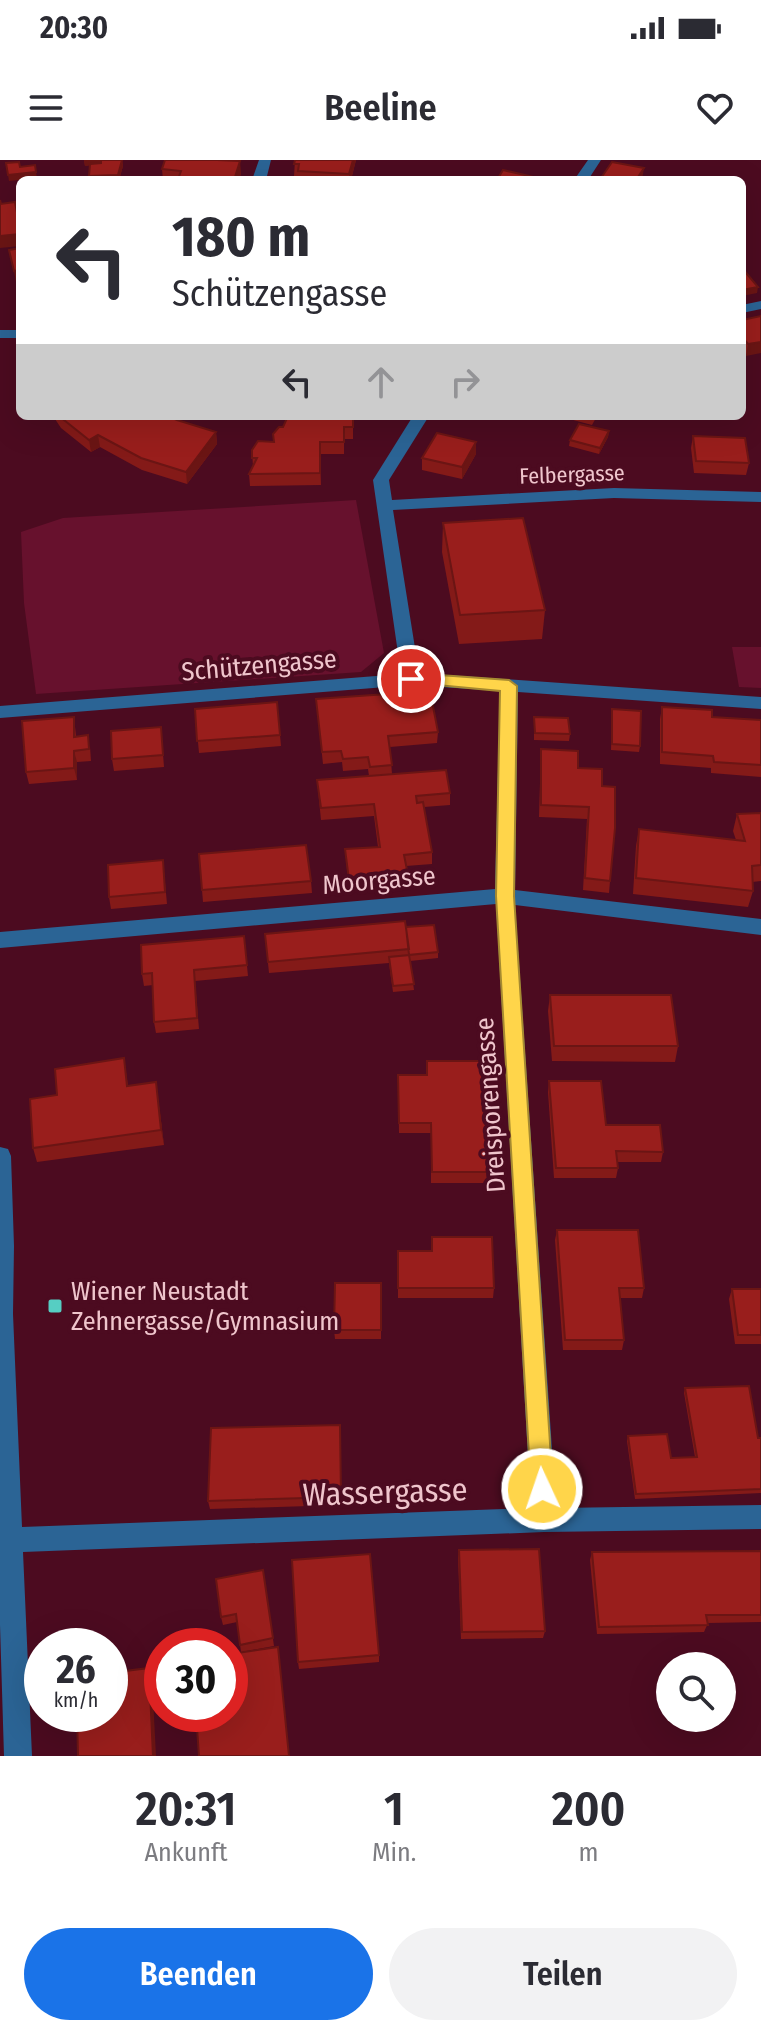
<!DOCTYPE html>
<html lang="de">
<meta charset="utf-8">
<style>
:root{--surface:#fff;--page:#f2f2f3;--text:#2b2b33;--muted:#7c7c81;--accent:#1a73e8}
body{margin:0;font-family:"Fira Sans Condensed",sans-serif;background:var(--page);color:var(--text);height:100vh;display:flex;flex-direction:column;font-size:30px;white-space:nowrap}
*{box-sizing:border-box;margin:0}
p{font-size:26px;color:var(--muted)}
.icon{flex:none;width:44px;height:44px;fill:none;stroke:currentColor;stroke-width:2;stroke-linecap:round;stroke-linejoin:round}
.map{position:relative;height:1596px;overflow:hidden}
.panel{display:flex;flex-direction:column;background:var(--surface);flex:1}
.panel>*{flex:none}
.banner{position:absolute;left:16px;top:16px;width:730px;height:244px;border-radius:12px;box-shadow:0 8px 32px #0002;background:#fff;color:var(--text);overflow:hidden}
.buttons{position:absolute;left:656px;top:1492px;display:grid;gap:16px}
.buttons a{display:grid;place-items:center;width:80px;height:80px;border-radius:50%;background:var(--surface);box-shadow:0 8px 32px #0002;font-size:40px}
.speed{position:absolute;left:24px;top:1468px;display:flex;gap:16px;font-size:40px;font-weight:700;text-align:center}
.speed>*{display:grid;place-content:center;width:104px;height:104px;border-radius:50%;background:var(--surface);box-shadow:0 8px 32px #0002;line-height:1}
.speed small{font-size:20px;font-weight:400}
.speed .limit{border:12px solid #d22;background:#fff;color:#111}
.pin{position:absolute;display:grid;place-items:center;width:68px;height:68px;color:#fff;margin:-34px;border:4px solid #fff;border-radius:50%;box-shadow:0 2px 8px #0007}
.me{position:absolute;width:88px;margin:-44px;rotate:357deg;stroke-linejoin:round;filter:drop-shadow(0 0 6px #0008)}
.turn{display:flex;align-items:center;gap:28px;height:168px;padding:0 24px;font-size:36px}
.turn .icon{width:104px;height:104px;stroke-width:2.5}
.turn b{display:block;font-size:56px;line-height:68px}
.lanes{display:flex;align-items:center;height:76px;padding:0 24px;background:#0003;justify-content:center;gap:40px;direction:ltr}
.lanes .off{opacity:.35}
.eta{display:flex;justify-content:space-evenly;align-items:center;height:136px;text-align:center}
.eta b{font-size:48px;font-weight:600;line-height:56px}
.cta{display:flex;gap:16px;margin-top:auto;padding:16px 24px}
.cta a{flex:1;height:92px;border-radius:48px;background:var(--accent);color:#fff;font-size:32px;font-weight:600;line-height:92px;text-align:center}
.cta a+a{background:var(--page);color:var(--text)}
.status{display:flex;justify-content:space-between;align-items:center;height:56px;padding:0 40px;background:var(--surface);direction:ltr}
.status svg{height:22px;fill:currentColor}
header{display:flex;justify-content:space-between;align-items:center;height:104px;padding:0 24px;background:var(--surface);font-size:36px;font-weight:600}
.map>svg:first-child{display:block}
</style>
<div class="status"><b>20:30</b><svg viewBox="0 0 49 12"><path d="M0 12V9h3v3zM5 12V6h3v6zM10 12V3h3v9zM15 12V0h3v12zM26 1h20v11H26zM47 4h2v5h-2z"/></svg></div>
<header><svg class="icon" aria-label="menu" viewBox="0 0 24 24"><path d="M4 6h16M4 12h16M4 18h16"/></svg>Beeline<svg class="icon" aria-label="heart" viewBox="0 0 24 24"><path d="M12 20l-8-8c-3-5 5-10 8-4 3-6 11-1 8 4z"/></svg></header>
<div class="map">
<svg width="761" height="1596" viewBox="0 0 761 1596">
<rect width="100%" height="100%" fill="#4c0b20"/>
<!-- green -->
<path fill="#67112d" d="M356 340 384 493 361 512 36 534 24 443 21 372 63 358Z
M732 487H761V528L739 527Z"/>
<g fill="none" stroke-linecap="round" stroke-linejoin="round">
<!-- street -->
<path fill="#2b6495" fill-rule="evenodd" d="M259 0H271L266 20H252Z
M588 0H601L588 20H574Z
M761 141V149L742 153V145Z
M0 170H20V178H0Z
M413 256H429L389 320 392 340 614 328 761 332V342L614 338 393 350 419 513 761 537V549L518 532 515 730 761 759V775L515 745 556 1348 761 1345V1369L544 1372 23 1392 32 1596H4L0 1465V987L8 989 11 996 14 1086 13 1154 22 1367 531 1348 496 744 0 788V772L495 729 500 531 411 525 0 558V546L401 514 373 320Z"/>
</g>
<!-- wall -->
<path fill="#841a18" d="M84 0H122L123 6 119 20H90V5L85 6Z
M295 0H356L351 20H299V16H294Z
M162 9 241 13 239 20H163Z
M761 156 746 196 742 191V160Z
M53 256H168L177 260 216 272 217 284 187 324 142 310 100 287 91 292 61 268Z
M286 256H353V279H344V294H320L321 325 250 326 249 314 253 307 252 290 273 282V274L283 267 287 260Z
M558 256H597L592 265Z
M609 271 608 277 599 294 569 286 570 280Z
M693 276 749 303 746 315 694 313 691 288Z
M476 294 462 319 422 310V298Z
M443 363 545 450 542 479 459 484 442 392Z
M316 539 438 572 437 583 390 587 392 614 450 633V645L424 647 432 692V704L406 706 408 726 349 731 345 689 378 687 374 656 321 660 317 620 369 616 368 609 343 611 342 602 323 604Z
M662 547 712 557 761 560V617L711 613V608L660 604V559Z
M195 549 280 575 281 586 199 593Z
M612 549 640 586 639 592 611 590Z
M74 557 76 576 90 587 91 601 77 602V620L29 624 26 612Z
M534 557 570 574 569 581 534 580Z
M161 567 164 607 114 611 112 599Z
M541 589 578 608 602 626 610 721 609 733 583 730 587 659 539 657Z
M761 653V721L752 722 753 731 748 747 633 734 636 686 639 669 736 680 733 671 737 654Z
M163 700 167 744 111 749 109 737Z
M311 721 312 733 203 742 202 730Z
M406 767 438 792V798L410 801 414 830 393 832 389 803 269 813 265 774Z
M244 776 248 816 195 821 199 869 156 873 154 862 153 825 144 826 142 814Z
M550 835 678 886 675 902 552 901 548 851Z
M124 898 128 926 156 922 164 985 37 1002 33 988 57 935Z
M398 915 489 1012 488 1023H431V973H399Z
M549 921 606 965 663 992 661 1002H617L618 1008 616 1018H554L548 932Z
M557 1070 644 1128 642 1138H620L624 1180 622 1190H563L555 1080Z
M432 1077 494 1128 493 1138H398V1091H431Z
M381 1123V1179H335L334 1170Z
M732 1129H761V1184H735L729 1139Z
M685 1228 758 1278H761V1333L635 1339 627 1281 628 1276 671 1298 695 1297 684 1233Z
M340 1265 341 1345 210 1349 208 1341Z
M459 1390 545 1471 543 1478 461 1479 458 1398Z
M761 1391V1462L708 1463 704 1472 597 1474 590 1400 592 1392Z
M263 1410 274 1486 241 1492 237 1462 223 1465 221 1457Z
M379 1495V1502L299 1509 298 1502Z"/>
<!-- shaded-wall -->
<path fill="#6b1514" d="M84 0H102V4L85 6Z
M122 0 123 6 119 20 118 15Z
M353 0H356L351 20H350L349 14Z
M240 1 241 13 239 20H234Z
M644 8 642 20H636Z
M36 12 37 18 9 21 8 15Z
M20 74V86L0 88V76Z
M20 110V122H16L14 111Z
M758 127 757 133 742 136V130Z
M761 182V193L746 196 748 184Z
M609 271 608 277 599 294 600 288Z
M216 272 217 284 187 324 186 312Z
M98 275 100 287 91 292 89 280Z
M476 282V294L462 319V307Z
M74 591 77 602V620L74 608Z
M156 922 158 937 164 985 161 970Z
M149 1508 152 1518 156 1596H153Z"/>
<!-- building -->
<path fill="#991e1c" stroke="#6b1514" stroke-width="2" d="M101 0H122L118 15 89 16 90 4 101 3Z
M165 0H217L240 1 234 20H197L178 19 181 11 162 9Z
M295 0H353L349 14 298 11 299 4H294Z
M19 2 20 7 35 5 36 12 8 15 6 3Z
M612 2 644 8 636 20H610L601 18Z
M503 10 538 18 536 20H497Z
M0 40 1 44 15 42 18 58H20V74L0 76Z
M20 88V110L14 111 9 90Z
M742 108 758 127 742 130Z
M761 156V182L748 184 742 177V160Z
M59 256H168L177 260 216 272 186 312 141 298 98 275 89 280Z
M288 256H353V267H344V282H320V313L249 314 257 298H252V290L258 281 274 282 273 274 279 267H283Z
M579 264 609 271 600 288 570 280Z
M437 273 476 282 462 307 422 298Z
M693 276 745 278 749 303 696 301Z
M523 358 545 450 460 455 443 363Z
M430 531 438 572 388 576 392 605 370 607 368 597 343 599 341 591 322 592 316 539Z
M277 542 280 575 197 581 195 549Z
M662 547 712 550V557L761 560V605L714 602 713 596 662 592Z
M612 549 641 551 640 586 612 584Z
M74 557V577L88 575 89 589 74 591V608L26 612 22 561Z
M534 557 568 558 570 574 535 573Z
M161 567 163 595 112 599 111 571Z
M541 589 578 591V608L602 609V626L615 627V668L610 721 585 718 589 647 541 645Z
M446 610 450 633 416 636 417 643 423 642 432 692 404 695 408 715 349 720 345 689 380 687 374 644 321 648 317 620Z
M761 653V705L752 706 753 731 636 718 639 669 745 681 737 654Z
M306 685 311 721 202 730 199 694Z
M163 700 165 732 109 737 108 705Z
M405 761 409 789 268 802 265 774Z
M434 765 438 792 409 795 414 824 393 826 389 797 409 795 406 767Z
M244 776 247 805 194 810 197 858 154 862 152 813 142 814 141 785Z
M550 835H671L678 886H554Z
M124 898 127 926 156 922 161 970 33 988 30 939 57 935 55 909Z
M427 901H484L489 1012H432L431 963H399L398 915H427Z
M549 921H601L606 965H660L663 992 616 991 618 1008H556Z
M557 1070H638L644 1128H619L624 1180H565Z
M432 1077H492L494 1128H398V1091H432Z
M335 1123H381V1170H334Z
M732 1129H761V1175H738Z
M749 1226 758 1278H761V1329L636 1334 628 1276 667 1274 671 1298 697 1297 685 1228Z
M340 1265 341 1337 208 1341 211 1268Z
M539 1389 545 1471 462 1472 459 1390Z
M761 1391V1455H706L708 1465 599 1467 592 1392Z
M370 1394 379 1495 298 1502 292 1400Z
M263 1410 273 1478 240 1485 236 1454 221 1457 216 1419Z
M278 1487 289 1596H199L196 1554H230V1494Z
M149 1508 153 1596H78L77 1554H110V1513Z"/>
<!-- route -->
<path fill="#ffd54a" stroke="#a68a30" stroke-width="2" d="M411 513 509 520 517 526 514 736 553 1329 550 1337 542 1340 534 1337 531 1329 496 736 500 531 405 522 403 519Z"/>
<!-- markers -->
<rect fill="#56cec3" stroke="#4c0b20" stroke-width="3" x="47" y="1138" width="16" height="16" rx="4"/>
<g text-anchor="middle" stroke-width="8" stroke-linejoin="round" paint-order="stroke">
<!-- far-street labels -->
<g font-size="22" fill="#efc5cc" stroke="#4c0b20">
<text transform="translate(572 314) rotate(-2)" y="8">Felbergasse</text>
</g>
<!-- street labels -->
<g font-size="26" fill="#efc5cc" stroke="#4c0b20">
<text transform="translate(259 505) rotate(-5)" y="9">Schützengasse</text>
<text transform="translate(379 720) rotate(-5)" y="9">Moorgasse</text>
<text transform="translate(490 945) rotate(-94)" y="9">Dreisporengasse</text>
</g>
<!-- poi labels -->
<g font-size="26" fill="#efc5cc" stroke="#4c0b20" text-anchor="start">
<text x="71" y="1140">Wiener Neustadt<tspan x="71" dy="30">Zehnergasse/Gymnasium</tspan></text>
</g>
<!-- near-street labels -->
<g font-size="32" fill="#efc5cc" stroke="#4c0b20">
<text transform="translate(385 1332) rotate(-2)" y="11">Wassergasse</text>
</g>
</g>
</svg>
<div class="buttons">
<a><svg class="icon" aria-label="search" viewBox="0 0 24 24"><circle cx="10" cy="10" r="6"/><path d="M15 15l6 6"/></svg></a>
</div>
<div class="speed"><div>26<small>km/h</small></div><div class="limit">30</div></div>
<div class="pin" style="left:411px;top:519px;background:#d93025"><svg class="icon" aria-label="arrive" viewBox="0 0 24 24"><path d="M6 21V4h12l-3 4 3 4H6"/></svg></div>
<svg class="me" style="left:542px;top:1329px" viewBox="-20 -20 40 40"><circle r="17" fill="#ffd54a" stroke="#fff" stroke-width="3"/><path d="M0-11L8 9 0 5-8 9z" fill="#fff"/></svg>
<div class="banner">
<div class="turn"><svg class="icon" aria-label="left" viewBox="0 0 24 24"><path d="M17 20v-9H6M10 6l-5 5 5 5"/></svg><div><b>180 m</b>Schützengasse</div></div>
<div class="lanes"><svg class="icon" aria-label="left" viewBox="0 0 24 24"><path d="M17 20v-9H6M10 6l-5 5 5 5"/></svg><svg class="icon off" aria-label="ahead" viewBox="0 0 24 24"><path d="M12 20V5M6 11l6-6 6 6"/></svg><svg class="icon off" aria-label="right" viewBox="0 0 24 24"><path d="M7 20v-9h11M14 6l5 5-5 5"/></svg></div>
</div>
</div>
<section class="panel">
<div class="eta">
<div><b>20:31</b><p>Ankunft</p></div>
<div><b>1</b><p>Min.</p></div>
<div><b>200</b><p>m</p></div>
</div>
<div class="cta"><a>Beenden</a><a>Teilen</a></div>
</section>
